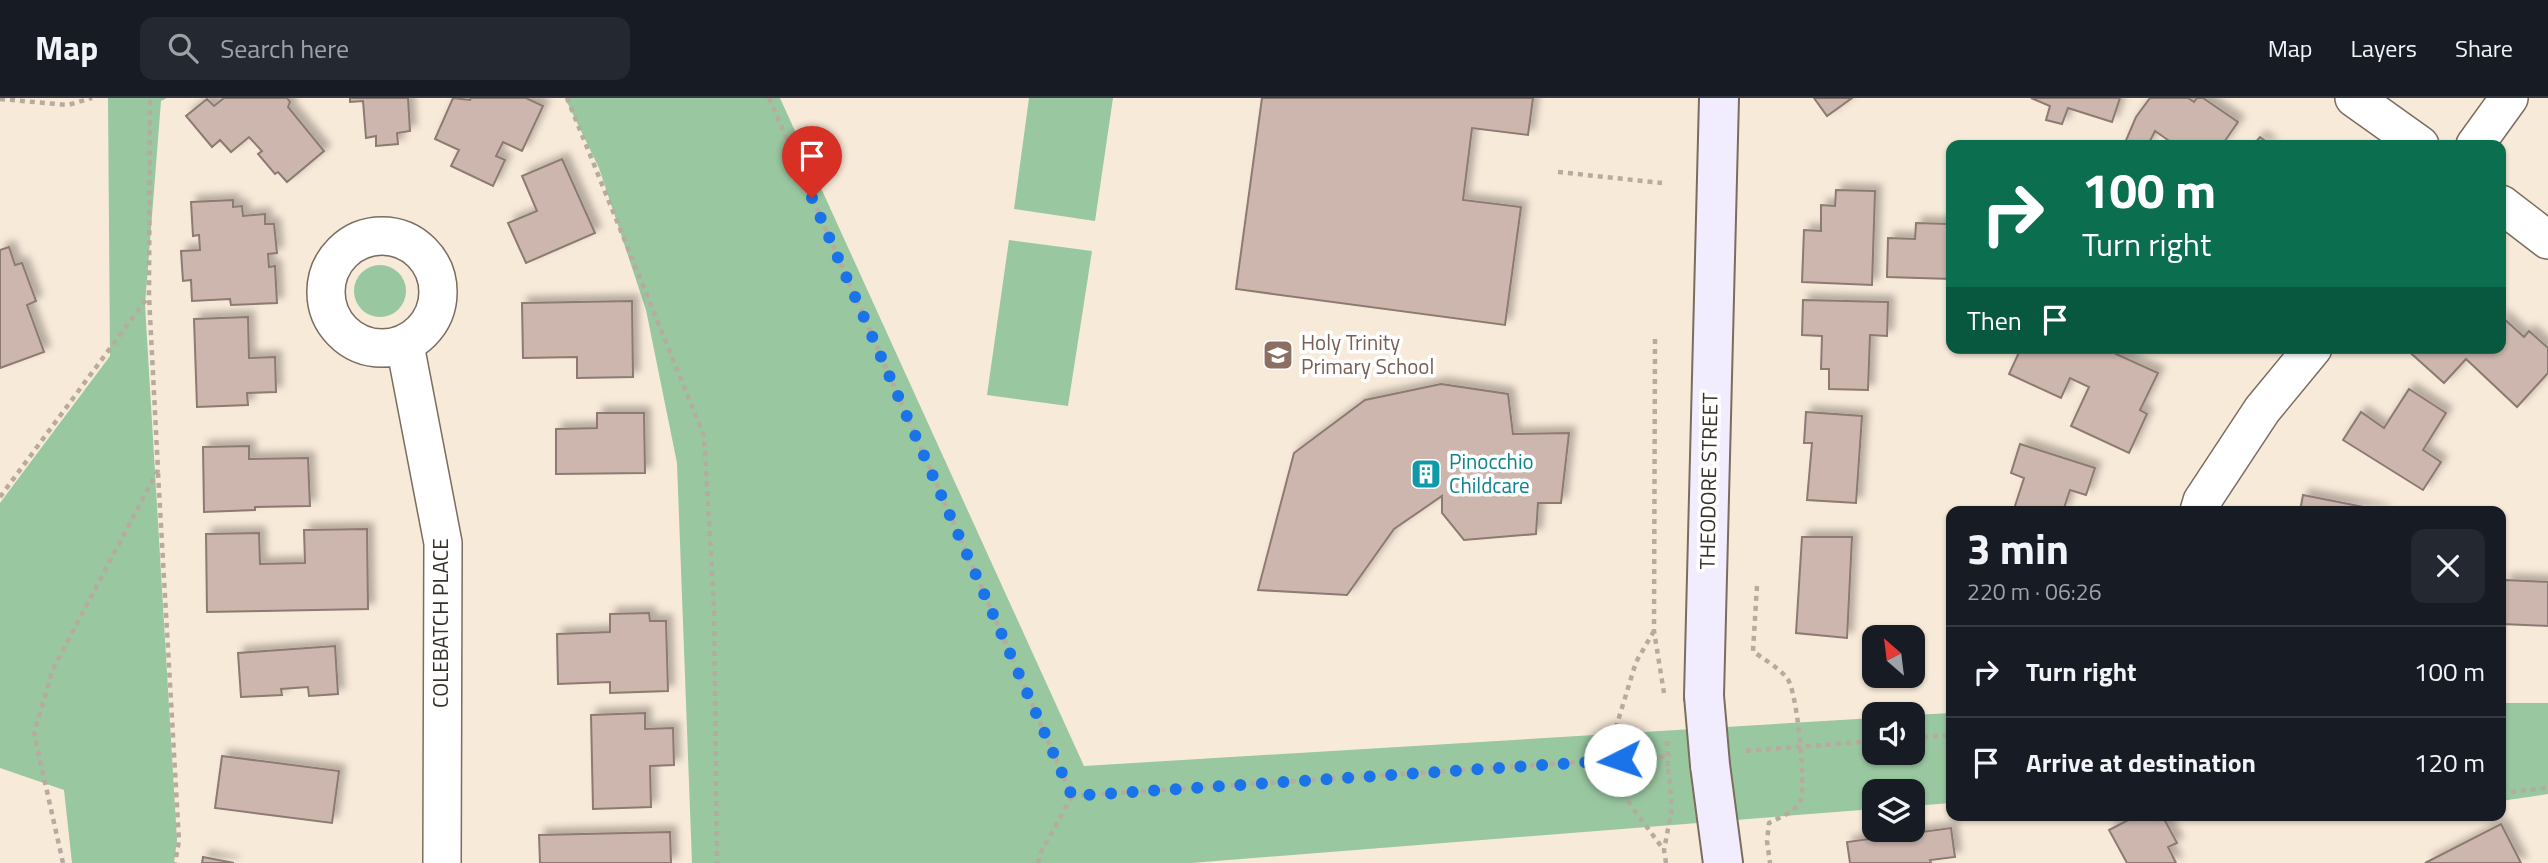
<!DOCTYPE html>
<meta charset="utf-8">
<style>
:root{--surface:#171b24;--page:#242831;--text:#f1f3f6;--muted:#9ea1a6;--line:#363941}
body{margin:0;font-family:"Titillium Web",sans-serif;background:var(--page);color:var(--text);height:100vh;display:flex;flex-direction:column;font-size:26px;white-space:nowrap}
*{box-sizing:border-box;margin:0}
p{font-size:23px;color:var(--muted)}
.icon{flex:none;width:38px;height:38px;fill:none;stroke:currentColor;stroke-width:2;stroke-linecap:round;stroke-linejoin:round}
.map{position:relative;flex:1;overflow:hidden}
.sheet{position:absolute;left:1946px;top:408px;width:560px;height:315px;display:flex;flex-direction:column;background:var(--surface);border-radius:14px;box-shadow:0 2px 5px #0004}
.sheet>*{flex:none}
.guide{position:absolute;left:1946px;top:42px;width:560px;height:214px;border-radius:14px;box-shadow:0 2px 5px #0004;background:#0b6e4f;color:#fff;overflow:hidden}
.needle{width:46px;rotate:332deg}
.buttons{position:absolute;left:1862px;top:527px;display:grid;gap:14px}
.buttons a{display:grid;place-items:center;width:63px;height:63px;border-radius:14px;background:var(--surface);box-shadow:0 2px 5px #0004;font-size:35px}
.pin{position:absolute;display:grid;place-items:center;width:60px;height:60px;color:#fff;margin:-72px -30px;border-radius:50% 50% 50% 0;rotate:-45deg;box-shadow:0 0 7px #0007}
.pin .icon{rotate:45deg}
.me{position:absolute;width:77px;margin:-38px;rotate:266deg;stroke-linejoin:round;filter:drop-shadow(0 0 5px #0008)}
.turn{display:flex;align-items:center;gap:24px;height:147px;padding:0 21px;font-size:32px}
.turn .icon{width:91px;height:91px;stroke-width:2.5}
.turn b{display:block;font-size:49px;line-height:60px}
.then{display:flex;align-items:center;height:66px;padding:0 21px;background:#0003;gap:14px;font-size:26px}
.round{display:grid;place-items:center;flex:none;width:74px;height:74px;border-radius:14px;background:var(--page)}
.head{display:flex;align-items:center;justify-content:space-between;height:119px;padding:0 21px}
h1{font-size:42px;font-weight:700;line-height:52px}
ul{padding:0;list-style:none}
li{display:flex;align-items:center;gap:21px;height:91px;padding:0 21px;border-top:2px solid var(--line)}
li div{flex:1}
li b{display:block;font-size:26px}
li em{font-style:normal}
header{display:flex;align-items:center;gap:42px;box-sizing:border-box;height:98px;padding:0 35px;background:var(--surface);border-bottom:2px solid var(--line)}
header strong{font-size:33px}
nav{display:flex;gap:38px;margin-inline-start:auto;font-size:24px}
.search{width:490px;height:63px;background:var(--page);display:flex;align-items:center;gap:18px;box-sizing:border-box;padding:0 24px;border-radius:14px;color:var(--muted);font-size:26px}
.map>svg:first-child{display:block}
</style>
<header>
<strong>Map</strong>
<div class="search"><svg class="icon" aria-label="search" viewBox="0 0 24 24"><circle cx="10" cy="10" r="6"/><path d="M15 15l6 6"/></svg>Search here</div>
<nav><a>Map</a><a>Layers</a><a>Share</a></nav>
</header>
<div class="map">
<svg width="2548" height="765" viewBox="0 0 2548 765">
<defs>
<filter id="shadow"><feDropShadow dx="6" dy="-6" stdDeviation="3.5" flood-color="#0004"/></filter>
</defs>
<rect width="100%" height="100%" fill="#f8ead9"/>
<!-- green -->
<path fill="#99c7a0" d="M108 0H167L161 3 145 207 177 742 174 765H72L64 692 0 670V405L110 258Z
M565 0H780L1084 668 1874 620V654H1913V617L1951 615V705L1913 708V693H1874V711L1191 765H692L677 365 646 212 599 70Z
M1029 0H1113L1095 123 1014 111Z
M1009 142 1092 153 1068 308 987 297Z
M354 193a26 26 0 1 1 52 0a26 26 0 1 1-52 0Z
M2501 605H2548V696L2501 703Z"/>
<!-- building -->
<path fill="#ccb6ae" stroke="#8d7a72" stroke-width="2" filter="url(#shadow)" d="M224 0H287L290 4 288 9 324 53 287 84 278 74 275 76 258 56 262 53 249 39 231 54 220 42 212 49 186 18 207 1 214 8Z
M350 0H408L410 33 397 35 398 46 376 48V38L366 40 363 3 350 4Z
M453 0 470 2 471 0H526L543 8 522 53 503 44 496 58 505 62 493 88 451 68 459 52 435 41Z
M1262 0H1533L1528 37 1472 30 1463 102 1521 109 1505 227 1236 191Z
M1814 0H1852L1827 18Z
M2031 0H2120L2112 24 2068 10 2062 26 2046 22 2050 8Z
M2150 0H2188L2194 4 2197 0H2203L2238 24 2222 47H2175L2155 33 2148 47H2124L2136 19Z
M2260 39 2271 47H2253Z
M562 61 595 135 526 165 508 125 537 113 522 78Z
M1836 92 1875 93 1872 187 1802 184 1804 132 1821 133V107L1835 108Z
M233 102V109L242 108 243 118 265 116V126H274L277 155 268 156 269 169 275 168 277 205 231 207 230 201 192 203 191 182 183 183 181 153 200 152 199 137 193 138 191 104Z
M1949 114H1951V181L1887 179 1888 140 1915 141 1916 125 1948 126Z
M9 149 15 167 22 165 36 203 27 207 44 254 0 270V152Z
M1803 202 1888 204 1887 238 1870 237 1868 292 1829 291V271H1821L1822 238 1802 237Z
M632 203 633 279 577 280V259L523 260 522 205Z
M2501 218 2524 239 2529 233 2548 250V275L2517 309 2466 261 2444 285 2405 250H2501Z
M248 219 249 260 275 259 276 294 247 295 248 307 197 309 194 221Z
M2021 250H2103L2158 275 2140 312 2147 316 2129 355 2071 328 2089 289 2070 280 2061 300 2009 276Z
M1441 286 1508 296 1513 336 1569 335 1561 405H1538L1536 436 1464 442 1442 415V398L1394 431 1347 497 1258 492 1294 355 1365 302Z
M2409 291 2446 315 2423 352 2441 364 2423 392 2343 342 2361 314 2384 330Z
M1806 314 1862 318 1856 405 1807 402 1812 345H1804Z
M597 315H644L645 375 556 376V331L597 330Z
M2020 346 2095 370 2086 397 2070 392 2063 413H2022L2014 411 2024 380 2011 375Z
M249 348V361L308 360 310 408 255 409V412L204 414 203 349Z
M2303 397 2384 413H2300Z
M367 431 368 511 207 514 206 436 259 435 260 466 305 465 304 432Z
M1802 439H1852L1847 540 1796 535Z
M2505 482 2548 484V528L2502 526Z
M649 515 650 523H666L668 593 610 595V584L558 586 557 536 610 534V516Z
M335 548 338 596 309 598 308 589 281 591 282 597 241 599 238 555Z
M645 615V631L673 630 674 667 650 668 651 709 593 711 591 617Z
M222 658 339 673 332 725 215 710Z
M2136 718H2156L2158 722 2163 719 2177 745 2168 749 2176 765H2127L2109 732Z
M2501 726 2521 765H2425Z
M1951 730 1955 759 1930 762 1931 765H1850L1847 744Z
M670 734 671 765H540L539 737Z
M203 759 234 765H202Z"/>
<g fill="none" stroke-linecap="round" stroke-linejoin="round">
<!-- minor casing -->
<g stroke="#7a6d5f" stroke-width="40">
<path id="minor" d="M2354 0 2420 47
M2475 47 2509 0
M2501 106 2548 142
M326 194a56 56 0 1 1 112 0a56 56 0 1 1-112 0Z
M405 247 443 445 442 765
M2199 413 2202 403 2262 312 2313 250"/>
</g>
<!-- secondary casing -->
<g stroke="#7a6d5f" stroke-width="42">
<path id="secondary" d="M1704 598 1719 0
M1710 667 1723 765"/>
</g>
<!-- path -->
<path stroke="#b6ab9e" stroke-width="4.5" stroke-dasharray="5 5" stroke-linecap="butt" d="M567 0 704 338 714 508 717 765
M769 0 1072 698 1671 658
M0 1 68 7 92 0
M1558 74 1662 85
M1655 241 1654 533 1664 595
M158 375 179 743 175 765
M0 399 148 199
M1757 488 1753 553C1763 561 1778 569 1787 580 1797 591 1807 691 1800 704 1794 715 1780 719 1769 725L1767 743 1770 765
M1654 533 1636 564 1617 626 1623 697 1664 752
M1913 640 1951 637
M1746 653 1874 643
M2501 695 2548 690
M63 765 34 635 53 571 158 372 149 198 150 0
M1038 765 1042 752 1072 698
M1666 765 1664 752 1672 710 1668 670"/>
<!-- minor -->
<use href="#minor" stroke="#fff" stroke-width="37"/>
<!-- secondary -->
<use href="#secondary" stroke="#f1ecfe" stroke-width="38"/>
<!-- secondary-bridge casing -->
<g stroke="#7a6d5f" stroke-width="42" stroke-linecap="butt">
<path id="secondary-bridge" d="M1704 598 1710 667"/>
</g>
<!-- path-bridge -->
<path stroke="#b6ab9e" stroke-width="4.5" stroke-dasharray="5 5" stroke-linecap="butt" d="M1667 643 1668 670"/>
<!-- secondary-bridge -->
<use href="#secondary-bridge" stroke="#f1ecfe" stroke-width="38"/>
</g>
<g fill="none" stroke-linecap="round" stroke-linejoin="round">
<!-- route -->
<path stroke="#1a73e8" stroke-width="12" stroke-dasharray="0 21.6" d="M812 100 1072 698 1620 662"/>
</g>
<!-- icons -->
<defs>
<g id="school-square" transform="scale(1.575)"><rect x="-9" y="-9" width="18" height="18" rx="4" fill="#8d6e63" stroke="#fff"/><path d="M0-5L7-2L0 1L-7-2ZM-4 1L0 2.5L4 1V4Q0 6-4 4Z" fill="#fff"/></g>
<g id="building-square" transform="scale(1.575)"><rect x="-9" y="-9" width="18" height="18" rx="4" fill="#0f9aa8" stroke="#fff"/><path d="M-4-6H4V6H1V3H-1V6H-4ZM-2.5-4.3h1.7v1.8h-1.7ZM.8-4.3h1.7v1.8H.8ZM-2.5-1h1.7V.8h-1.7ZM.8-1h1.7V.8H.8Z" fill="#fff"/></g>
</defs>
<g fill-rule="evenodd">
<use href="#school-square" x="1278" y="257"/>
<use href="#building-square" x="1426" y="376"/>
</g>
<g text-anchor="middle" stroke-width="7" stroke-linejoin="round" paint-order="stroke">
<!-- education labels -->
<g font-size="21" fill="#785e54" stroke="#fff" text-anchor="start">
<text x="1301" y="252">Holy Trinity<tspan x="1301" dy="24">Primary School</tspan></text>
</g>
<!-- culture labels -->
<g font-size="21" fill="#0d838f" stroke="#fff" text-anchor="start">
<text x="1449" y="371">Pinocchio<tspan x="1449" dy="24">Childcare</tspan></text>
</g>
<!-- street labels -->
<g font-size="21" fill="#37312b" stroke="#fff">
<text transform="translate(1709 383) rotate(-89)" y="7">THEODORE STREET</text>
<text transform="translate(441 525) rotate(-90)" y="7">COLEBATCH PLACE</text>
</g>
</g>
</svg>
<div class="buttons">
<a><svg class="needle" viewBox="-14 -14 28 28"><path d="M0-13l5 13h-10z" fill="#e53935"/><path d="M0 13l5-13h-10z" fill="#9ea1a6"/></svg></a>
<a><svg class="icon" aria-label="sound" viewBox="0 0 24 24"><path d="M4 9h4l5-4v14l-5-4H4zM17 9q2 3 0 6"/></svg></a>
<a><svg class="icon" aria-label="layers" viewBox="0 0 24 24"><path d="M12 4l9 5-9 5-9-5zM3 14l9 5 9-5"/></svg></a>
</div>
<div class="pin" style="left:812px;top:100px;background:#d93025"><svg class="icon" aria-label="arrive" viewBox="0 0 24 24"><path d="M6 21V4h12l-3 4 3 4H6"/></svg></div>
<svg class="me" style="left:1620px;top:662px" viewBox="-20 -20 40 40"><circle r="19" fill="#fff"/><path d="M0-13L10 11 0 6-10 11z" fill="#1a73e8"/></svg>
<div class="guide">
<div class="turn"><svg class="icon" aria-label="right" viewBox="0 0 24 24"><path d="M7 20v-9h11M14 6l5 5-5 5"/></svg><div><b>100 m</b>Turn right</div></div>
<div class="then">Then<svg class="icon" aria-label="arrive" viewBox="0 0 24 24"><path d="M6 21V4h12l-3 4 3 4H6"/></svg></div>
</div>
<section class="sheet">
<div class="head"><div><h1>3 min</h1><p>220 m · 06:26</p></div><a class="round"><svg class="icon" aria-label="close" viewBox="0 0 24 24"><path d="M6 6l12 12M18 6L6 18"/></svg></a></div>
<ul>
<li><svg class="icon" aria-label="right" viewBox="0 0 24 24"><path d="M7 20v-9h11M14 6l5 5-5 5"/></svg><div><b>Turn right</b></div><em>100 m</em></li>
<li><svg class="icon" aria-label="arrive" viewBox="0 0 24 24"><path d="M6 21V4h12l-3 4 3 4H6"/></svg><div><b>Arrive at destination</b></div><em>120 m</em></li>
</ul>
</section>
</div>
